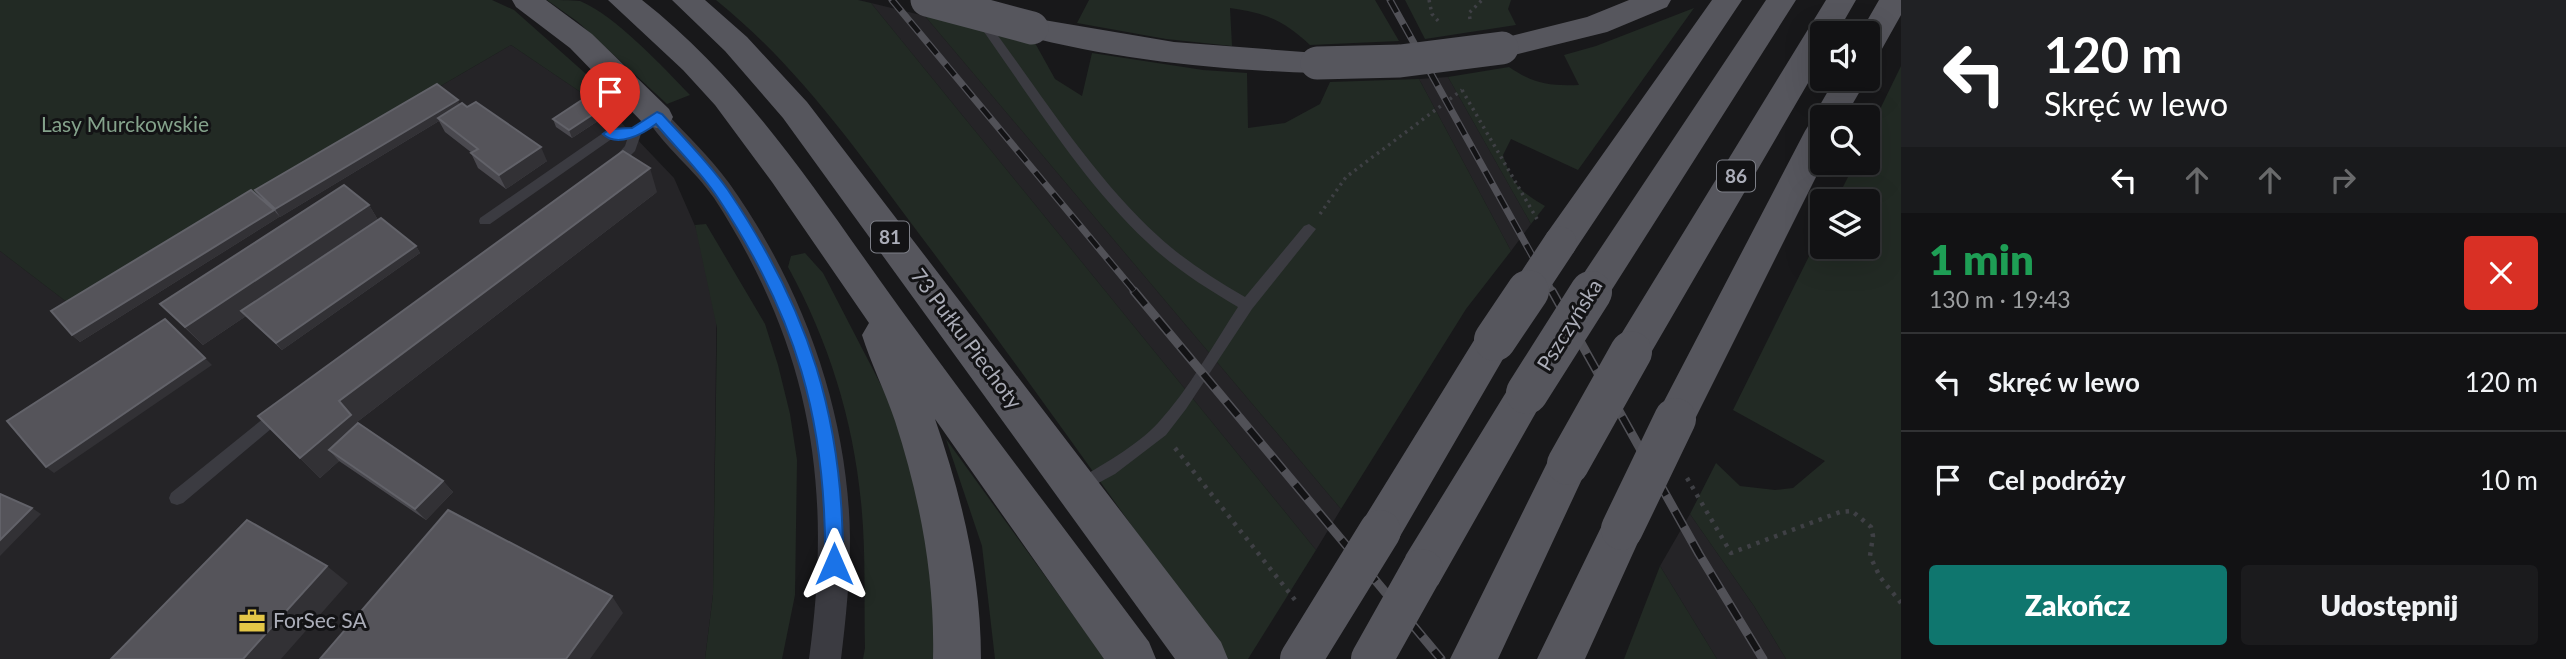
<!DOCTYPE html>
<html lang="pl">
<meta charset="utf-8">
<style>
:root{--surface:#121214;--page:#1b1b1d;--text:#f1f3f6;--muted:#9c9ea0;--line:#313234;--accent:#0f766e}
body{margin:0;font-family:Lato,sans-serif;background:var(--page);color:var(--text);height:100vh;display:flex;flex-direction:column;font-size:26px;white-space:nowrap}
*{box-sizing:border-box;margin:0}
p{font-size:23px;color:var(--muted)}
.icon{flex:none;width:38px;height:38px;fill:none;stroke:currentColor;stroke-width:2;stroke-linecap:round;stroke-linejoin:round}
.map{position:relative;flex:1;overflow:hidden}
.panel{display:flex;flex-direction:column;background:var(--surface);width:665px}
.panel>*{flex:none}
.guide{background:#202124;color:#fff;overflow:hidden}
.buttons{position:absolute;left:1810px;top:21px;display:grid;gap:14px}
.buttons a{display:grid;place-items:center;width:70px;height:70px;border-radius:7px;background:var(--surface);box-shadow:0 7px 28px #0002,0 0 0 2px var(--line);font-size:35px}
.pin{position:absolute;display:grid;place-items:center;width:60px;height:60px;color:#fff;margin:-72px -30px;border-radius:50% 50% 50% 0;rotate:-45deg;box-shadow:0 0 7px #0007}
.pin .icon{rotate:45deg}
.me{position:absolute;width:77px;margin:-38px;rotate:0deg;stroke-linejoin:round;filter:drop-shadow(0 0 5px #0008)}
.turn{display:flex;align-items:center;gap:24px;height:147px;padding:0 28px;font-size:32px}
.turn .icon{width:91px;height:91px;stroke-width:2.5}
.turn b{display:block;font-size:49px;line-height:60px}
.lanes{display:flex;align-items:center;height:66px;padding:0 28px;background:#0003;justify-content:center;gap:35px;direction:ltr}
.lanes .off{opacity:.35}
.round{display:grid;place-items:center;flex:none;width:74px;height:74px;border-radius:7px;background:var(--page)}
.summary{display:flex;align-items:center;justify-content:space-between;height:119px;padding:0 28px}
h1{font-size:42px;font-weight:800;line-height:52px;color:#1e9e55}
.primary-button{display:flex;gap:14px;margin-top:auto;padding:14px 28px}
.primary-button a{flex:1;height:80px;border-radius:7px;background:var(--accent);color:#fff;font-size:28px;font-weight:800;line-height:80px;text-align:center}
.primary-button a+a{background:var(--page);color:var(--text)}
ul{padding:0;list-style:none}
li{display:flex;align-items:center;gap:21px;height:98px;padding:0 28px;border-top:2px solid var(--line)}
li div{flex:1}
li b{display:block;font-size:26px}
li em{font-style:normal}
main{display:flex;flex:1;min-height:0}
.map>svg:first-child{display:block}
</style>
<main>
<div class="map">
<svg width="1901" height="659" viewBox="0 0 1901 659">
<rect width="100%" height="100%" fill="#18181a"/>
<!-- built -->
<path fill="#252427" d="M871 3 925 16 1341 509 1316 550Z
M511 45 613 114 674 178 717 276 713 595 705 659H0V251L68 303Z
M1448 77 1531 224 1511 251 1419 79Z
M1690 514 1754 606 1786 659H1717L1660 566Z"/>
<!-- green -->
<path fill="#222a24" d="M0 0H492L514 10 621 105 613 114 511 45 68 303 0 251Z
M547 0C557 0 571 0 580 1 616 16 663 67 690 95L667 104 578 22Z
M716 0H858L871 3 1316 550 1248 659H1227C1125 517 1025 374 920 235 856 150 800 68 716 0Z
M1089 0H1375L1399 41 1310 45C1283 20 1266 13 1230 8L1232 46 1166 39 1077 23Z
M1405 0H1511L1508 9 1516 25 1425 39Z
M1694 8 1578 170 1511 139 1503 155C1512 184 1519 191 1545 206L1531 224 1448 77 1509 67C1534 84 1549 86 1579 85L1564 55 1596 46Z
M925 16 1035 43 1055 79 1082 96 1092 53 1203 70 1247 73 1248 128 1285 123 1320 104 1330 82 1419 79 1511 251 1466 309 1341 509Z
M1901 66V659H1786L1754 606 1690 514 1716 463 1740 486 1775 490 1793 488 1825 461 1733 410 1822 230V247H1867V201H1836L1855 163H1867V136Z
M706 224 765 324 778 365 790 414 797 460 795 595 782 659H705L713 595 717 328 695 225Z
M805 253 823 273 895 412 930 525 937 659H863L865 648C864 599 866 550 861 502 853 418 828 340 788 267L791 256Z
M946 439 1105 659H995L982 546Z
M1660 566 1717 659H1624Z"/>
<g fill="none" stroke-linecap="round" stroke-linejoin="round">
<!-- path-far1 -->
<path stroke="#3f4045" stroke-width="3.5" stroke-dasharray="2.5 4.5" stroke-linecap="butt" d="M1429 0 1432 14 1440 23
M1470 19 1469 13 1482 0
M1462 90 1537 219
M1320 214 1346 177 1462 90"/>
<!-- path -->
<path stroke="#3f4045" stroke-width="4.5" stroke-dasharray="3.5 6" stroke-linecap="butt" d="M1175 448 1295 600
M1687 478 1731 553 1840 512 1852 511 1871 527 1873 536 1870 556 1880 577 1901 603"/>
<!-- lane -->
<path fill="#3b3b41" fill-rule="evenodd" d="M981 16 985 18C1038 89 1092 176 1158 236 1184 260 1214 279 1245 297L1304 226 1309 224 1316 229 1252 309 1186 409 1166 435 1115 474 1078 494 1073 492 1070 487 1073 482C1099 467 1137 446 1158 423 1189 389 1213 345 1238 307 1206 288 1174 268 1147 242 1081 180 1030 96 977 22V18Z
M657 113 661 114 663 117 661 120 641 134 635 151 617 169 613 170 607 166 625 146 628 137 613 138 490 224H480L479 221 480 218 606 131 633 128Z
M279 408 284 410 286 414 284 418 183 503 177 505 171 503 169 498 171 493 274 410Z"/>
<!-- street -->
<path fill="#3b3b41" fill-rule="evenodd" d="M657 109 665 112C687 135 710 157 729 183 802 285 848 411 850 537 850 578 846 618 841 659H809C833 484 811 348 714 198 694 169 664 147 646 117L649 112Z"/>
<!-- primary -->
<path fill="#56565d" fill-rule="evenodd" d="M512 0H546L592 34 669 109 673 117 669 125 657 128 645 125 570 48 516 7Z
M608 0H642C749 84 820 198 899 307 981 420 1066 530 1149 642L1156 659H1104L935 419C962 497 981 576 981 659H933C935 577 920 498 895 421 885 391 871 364 862 335L869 323 772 182 715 105 683 70Z
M672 0H705L747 37 807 102 1221 642 1228 659H1175L783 118 725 51Z
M1629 0H1671L1667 7 1607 32 1502 58 1491 55 1486 48 1491 41 1587 17Z
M1712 0H1742L1573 253 1560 257 1547 253 1542 243 1547 233Z
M1766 0H1796L1604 302 1591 307 1578 302 1572 292 1578 282Z
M1826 0H1856L1837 33H1822V59L1645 363 1631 368 1617 363 1611 352 1617 341Z
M1879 0H1901V15L1878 56 1867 59V33H1860Z
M1032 18 1174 42 1317 53 1328 56 1333 63 1328 70 1317 73C1218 70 1117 60 1021 35L1017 28 1021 21Z
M1835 79H1867L1845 117H1822L1823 163 1689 431 1675 437 1661 431 1655 419 1661 407 1805 131 1810 123 1815 121 1813 117Z
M1495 324 1509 329 1514 340 1395 545 1380 551 1365 545 1358 531 1365 517 1481 329Z
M1527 376 1541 381 1547 393 1438 585 1422 591 1406 585 1400 570 1406 555 1513 381Z
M1568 445 1583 451 1589 464 1498 659H1450L1553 451Z
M1622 509 1637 515 1644 529 1585 659H1537L1607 515Z"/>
<!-- rail-far1 casing -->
<g stroke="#515157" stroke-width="7">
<path id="rail-far1" d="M892 0 1136 293
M1390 0 1553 293"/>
</g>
<!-- rail casing -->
<g stroke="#515157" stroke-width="9">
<path id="rail" d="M1134 291 1441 659
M1552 291 1699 554 1763 659"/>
</g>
<!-- rail-far1 -->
<use href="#rail-far1" stroke="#131315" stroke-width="4.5" stroke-dasharray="14" stroke-linecap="butt"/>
<!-- rail -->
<use href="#rail" stroke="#131315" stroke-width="6" stroke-dasharray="18" stroke-linecap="butt"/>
<!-- primary-bridge-far1 -->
<path stroke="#56565d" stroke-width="33" d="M927 0 1032 28
M1317 63 1400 61 1502 48
M1527 293 1560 243"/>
<!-- primary-bridge -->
<path stroke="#56565d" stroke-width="42" d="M1495 340 1528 291
M1527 393 1591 292
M1568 464 1631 352
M1622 529 1675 419
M1301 659 1380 531
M1372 659 1422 570"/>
</g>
<!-- wall -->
<path fill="#4a494f" d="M460 104 547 161 506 189 478 168 471 153H472L445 132 439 121 280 217 274 211 279 217 80 342 72 335 270 207 255 190Z
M604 117 572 138 556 127 553 119Z
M657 192 357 422 443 481 453 492 426 520 339 461 320 478 258 416Z
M369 205 378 220 416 246 420 253 282 350 246 316 203 345 160 304Z"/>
<!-- shaded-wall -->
<path fill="#323135" d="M458 100 461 108 438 118 439 121 280 217 275 209Z
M601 109 604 117 572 138 569 130Z
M541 147 547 161 506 189 499 175Z
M650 168 657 192 357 422 369 435 329 450 339 461 320 478 300 458 339 401Z
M369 205 381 225 241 311 246 316 203 345 185 327Z
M274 210 279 217 80 342 72 335Z
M416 246 420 253 282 350 276 343Z
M205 358 212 365 54 473 46 467Z
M443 481 453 492 426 520 415 509Z
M32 508 41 514 0 556V540Z
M327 566 348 583 281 659H243Z
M612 596 623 613 590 659H566Z"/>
<!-- building -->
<path fill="#55545a" stroke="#626269" stroke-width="2" d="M437 84 458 100 275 209 255 190Z
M585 98 601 109 569 130 553 119Z
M476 102 541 147 499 175 471 153 478 149 438 118 462 103 467 107Z
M623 151 650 168 339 401 351 415 300 458 258 416Z
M344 185 369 205 185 327 160 304Z
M251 190 274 210 72 335 51 311Z
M381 218 416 246 276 343 241 311Z
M165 319 205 358 46 467 7 421Z
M358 423 443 481 415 509 329 450Z
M0 494 32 508 0 540Z
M448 510 612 596 566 659H320Z
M247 520 327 566 243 659H111Z"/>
<!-- route -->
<path fill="#1a73e8" stroke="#114b97" stroke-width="2" d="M657 112 662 114C684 138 709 163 728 190 809 310 844 418 843 564L841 570 834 572 828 570 825 564C827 421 796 316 718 198 701 172 676 148 656 124 643 134 617 148 603 134L610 129 632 128Z"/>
<!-- icons -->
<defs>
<g id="office-bare" transform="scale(2.1)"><path d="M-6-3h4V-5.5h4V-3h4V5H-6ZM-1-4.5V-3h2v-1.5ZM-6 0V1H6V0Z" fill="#e3c647" stroke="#131315" stroke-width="2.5" paint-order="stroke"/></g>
</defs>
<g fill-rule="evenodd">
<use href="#office-bare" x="252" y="621"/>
</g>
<g text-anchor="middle" stroke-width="6" stroke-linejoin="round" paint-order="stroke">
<!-- shield labels -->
<g fill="#131315" stroke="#7d7f87" stroke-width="2">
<rect x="1717" y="160.5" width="38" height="31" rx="5"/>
<rect x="871" y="221.5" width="38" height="31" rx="5"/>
</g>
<g font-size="19" font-weight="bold" fill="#abadb8">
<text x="1736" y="183">86</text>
<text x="890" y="244">81</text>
</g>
<!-- park labels -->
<g font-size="21" fill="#84a28b" stroke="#131315">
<text x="125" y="132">Lasy Murckowskie</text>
</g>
<!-- street labels -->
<g font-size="21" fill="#abadb8" stroke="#131315">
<text transform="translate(1570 325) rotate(-58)" y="7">Pszczyńska</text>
<text transform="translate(966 339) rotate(53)" y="7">73 Pułku Piechoty</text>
</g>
<!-- poi labels -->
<g font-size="21" fill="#abadb8" stroke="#131315" text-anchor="start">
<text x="273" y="628">ForSec SA</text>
</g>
</g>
</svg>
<div class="buttons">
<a><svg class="icon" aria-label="sound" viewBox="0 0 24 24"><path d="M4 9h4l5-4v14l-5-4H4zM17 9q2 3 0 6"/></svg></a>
<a><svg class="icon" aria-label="search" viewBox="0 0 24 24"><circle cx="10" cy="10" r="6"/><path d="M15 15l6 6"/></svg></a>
<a><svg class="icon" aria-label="layers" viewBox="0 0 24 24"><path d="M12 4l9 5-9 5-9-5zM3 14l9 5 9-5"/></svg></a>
</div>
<div class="pin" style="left:610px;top:134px;background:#d93025"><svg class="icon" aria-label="arrive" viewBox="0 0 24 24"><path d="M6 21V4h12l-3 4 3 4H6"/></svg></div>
<svg class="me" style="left:834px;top:564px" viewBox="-20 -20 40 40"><path d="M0-17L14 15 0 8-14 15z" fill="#1a73e8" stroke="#fff" stroke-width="4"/></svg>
</div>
<section class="panel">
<div class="guide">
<div class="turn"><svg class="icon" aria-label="left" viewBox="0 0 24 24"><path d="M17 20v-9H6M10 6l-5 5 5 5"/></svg><div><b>120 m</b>Skręć w lewo</div></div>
<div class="lanes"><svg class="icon" aria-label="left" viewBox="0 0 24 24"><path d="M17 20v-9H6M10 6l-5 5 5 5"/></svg><svg class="icon off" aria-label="ahead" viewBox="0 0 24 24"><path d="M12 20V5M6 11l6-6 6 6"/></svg><svg class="icon off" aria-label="ahead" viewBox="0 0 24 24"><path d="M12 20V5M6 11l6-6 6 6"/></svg><svg class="icon off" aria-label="right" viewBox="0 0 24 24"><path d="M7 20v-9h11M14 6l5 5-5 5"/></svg></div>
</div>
<div class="summary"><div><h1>1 min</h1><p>130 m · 19:43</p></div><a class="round" style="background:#d93025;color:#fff"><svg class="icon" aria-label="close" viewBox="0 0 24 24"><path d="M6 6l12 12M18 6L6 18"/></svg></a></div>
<ul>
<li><svg class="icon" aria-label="left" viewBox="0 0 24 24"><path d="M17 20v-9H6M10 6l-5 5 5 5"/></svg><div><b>Skręć w lewo</b></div><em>120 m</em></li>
<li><svg class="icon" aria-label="arrive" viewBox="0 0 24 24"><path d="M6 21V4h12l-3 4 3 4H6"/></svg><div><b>Cel podróży</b></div><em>10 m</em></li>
</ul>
<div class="primary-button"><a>Zakończ</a><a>Udostępnij</a></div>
</section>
</main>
